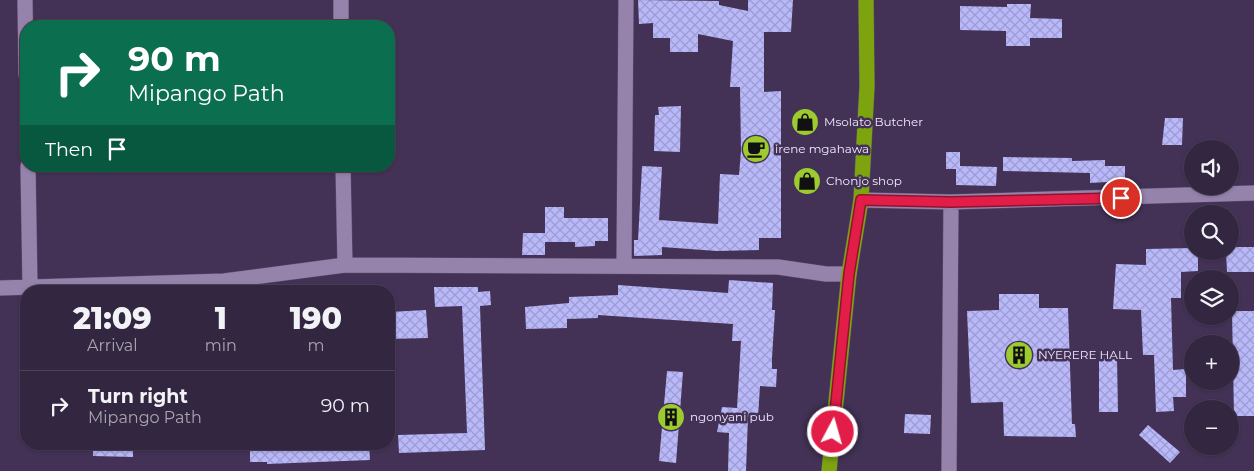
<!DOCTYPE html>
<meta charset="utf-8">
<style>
:root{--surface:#322640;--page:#3d324b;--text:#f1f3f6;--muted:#a8a5b1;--line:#4d4359}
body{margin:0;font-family:Montserrat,sans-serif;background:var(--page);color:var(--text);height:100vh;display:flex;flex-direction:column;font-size:19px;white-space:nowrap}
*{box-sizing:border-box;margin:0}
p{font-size:16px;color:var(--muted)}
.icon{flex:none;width:28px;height:28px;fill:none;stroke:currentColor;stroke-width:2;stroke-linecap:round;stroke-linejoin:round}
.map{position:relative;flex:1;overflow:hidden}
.sheet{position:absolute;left:20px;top:285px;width:375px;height:165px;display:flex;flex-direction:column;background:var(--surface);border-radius:20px;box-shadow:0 1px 4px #0004,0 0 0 1px var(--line)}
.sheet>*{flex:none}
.top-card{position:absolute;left:20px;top:20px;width:375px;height:152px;border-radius:20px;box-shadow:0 1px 4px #0004,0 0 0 1px var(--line);background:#0b6e4f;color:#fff;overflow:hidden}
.buttons{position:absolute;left:1184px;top:140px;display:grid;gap:10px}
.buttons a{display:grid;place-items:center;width:55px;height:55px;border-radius:50%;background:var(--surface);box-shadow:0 1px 4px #0004,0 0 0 1px var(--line);font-size:25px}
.pin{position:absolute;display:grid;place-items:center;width:42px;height:42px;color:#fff;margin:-21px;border:2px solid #fff;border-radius:50%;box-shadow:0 1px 5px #0007}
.me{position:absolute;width:55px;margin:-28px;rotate:6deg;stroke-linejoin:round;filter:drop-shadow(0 0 4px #0008)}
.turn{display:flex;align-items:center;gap:18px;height:105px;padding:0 25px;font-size:22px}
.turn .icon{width:65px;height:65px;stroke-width:2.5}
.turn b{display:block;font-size:35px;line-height:42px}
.then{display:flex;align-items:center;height:48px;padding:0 25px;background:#0003;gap:10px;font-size:19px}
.eta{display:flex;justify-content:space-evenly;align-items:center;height:85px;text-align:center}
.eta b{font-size:30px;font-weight:800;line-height:35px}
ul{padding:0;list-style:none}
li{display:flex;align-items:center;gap:15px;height:70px;padding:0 25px;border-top:1px solid var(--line)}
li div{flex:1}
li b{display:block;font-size:19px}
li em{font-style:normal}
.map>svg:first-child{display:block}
</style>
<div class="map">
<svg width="1254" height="471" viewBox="0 0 1254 471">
<defs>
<pattern id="building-cross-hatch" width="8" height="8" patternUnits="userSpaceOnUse" patternTransform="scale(1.25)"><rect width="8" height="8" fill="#b9b8fb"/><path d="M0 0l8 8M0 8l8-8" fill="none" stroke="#9d9ccf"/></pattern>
</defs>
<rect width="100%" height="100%" fill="#433256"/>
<!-- building -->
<path fill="url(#building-cross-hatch)" d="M638 0 719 1V5L748 11V0H793L791 32H764V92L781 91V238H759V250L717 251 662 247V255L634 256V240H638L642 166 662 167 659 220 718 224 720 174 739 175 741 151 740 87H730L733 41 698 34V52H670V38H653V23L639 24Z
M1007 4H1031L1030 18 1062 19V38H1030V46H1006V31L960 30V6L1007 7Z
M681 106 680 152 654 151 655 115H659L658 107Z
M1165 118H1183L1182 145H1162Z
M946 152H960V166L997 167 996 186 956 185V169H946Z
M1003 157 1072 158V161L1105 160V166H1125V181L1090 183V173L1003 171Z
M545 207H564V218H608V241H595V246L575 247V242H545V255H522L523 233H545Z
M1230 247H1254V272H1227L1226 251H1230Z
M1192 248V251H1198V271L1181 272V298H1171L1173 370 1186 369V397H1173L1174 411 1156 412 1154 355H1143L1141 310 1113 309 1116 264 1146 265V249Z
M729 280 773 283 772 310H775L772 358V369H777L776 387 760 386 758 418 748 417 746 471H728L729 433 717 432 722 407 737 408 741 341H732L733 324 598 315V318L567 319V328L526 329 525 307 569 303V297L618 295V285L728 293Z
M434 287H478V292L490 291 491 305 480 306 485 450 399 453 398 435 467 433 462 306 435 307Z
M999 294H1039V308H1068L1072 424H1075L1076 437 1004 436 1003 402 971 403 967 311 999 310Z
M426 310 428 338 389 339V312Z
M1232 311H1254V416H1234Z
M1099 358H1117L1118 412H1099Z
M667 371 683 372 676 463 659 461Z
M905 414 931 415 930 434 904 433Z
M1148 425 1180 452 1170 463 1139 435Z
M93 444H133V457L93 456Z
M250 444H369L370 460 267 464V462H250Z"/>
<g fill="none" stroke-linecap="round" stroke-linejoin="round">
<!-- minor casing -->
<g stroke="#5d4f6d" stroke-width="16">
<path id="minor" d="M25 0 26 75
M341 26V0
M28 166 30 287
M343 166 345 265
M861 200 951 202 1254 193
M624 265 626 0
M0 288 224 281 345 265 778 267 826 274H849
M949 471 951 202"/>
</g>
<!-- highway casing -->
<g stroke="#5d4f6d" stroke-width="16">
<path id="highway" d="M829 471 849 274 861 200 867 86 866 0"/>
</g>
<!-- minor -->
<use href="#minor" stroke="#9583ac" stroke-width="15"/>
<!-- highway -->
<use href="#highway" stroke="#7da40f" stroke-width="15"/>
</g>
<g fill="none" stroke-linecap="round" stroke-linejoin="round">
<!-- route casing -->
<g stroke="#92132f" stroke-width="12">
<path id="route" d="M833 432 849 274 861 200 951 202 1121 198"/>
</g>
<!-- route -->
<use href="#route" stroke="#e11d48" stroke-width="9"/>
</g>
<!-- icons -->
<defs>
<g id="shop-disc" transform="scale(1.4375)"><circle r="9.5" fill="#9dca2f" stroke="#433256"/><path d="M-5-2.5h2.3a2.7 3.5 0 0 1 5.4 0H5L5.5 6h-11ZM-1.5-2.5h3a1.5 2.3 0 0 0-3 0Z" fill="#111"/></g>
<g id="cafe-disc" transform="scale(1.4375)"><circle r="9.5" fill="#9dca2f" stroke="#433256"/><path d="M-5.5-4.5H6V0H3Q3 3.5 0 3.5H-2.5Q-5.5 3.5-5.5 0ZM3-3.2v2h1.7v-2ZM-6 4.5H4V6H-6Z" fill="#111"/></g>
<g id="building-disc" transform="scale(1.4375)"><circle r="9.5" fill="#9dca2f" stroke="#433256"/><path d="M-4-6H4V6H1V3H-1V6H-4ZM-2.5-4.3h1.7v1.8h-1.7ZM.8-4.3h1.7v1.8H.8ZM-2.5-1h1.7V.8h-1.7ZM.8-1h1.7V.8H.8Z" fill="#111"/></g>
</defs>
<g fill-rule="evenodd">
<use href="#shop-disc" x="805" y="122"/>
<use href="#cafe-disc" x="756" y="149"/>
<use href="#shop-disc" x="807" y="181"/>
<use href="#building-disc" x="1019" y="355"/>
<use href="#building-disc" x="671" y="417"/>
</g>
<g text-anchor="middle" stroke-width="5" stroke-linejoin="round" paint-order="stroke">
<!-- poi labels -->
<g font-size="12" fill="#f1e8ff" stroke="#433256" text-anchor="start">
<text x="824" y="126">Msolato Butcher</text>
<text x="775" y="153">irene mgahawa</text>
<text x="826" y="185">Chonjo shop</text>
<text x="1038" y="359">NYERERE HALL</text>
<text x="690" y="421">ngonyani pub</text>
</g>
</g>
</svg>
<div class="buttons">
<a><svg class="icon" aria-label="sound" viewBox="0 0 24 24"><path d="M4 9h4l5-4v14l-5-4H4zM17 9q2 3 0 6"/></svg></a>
<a><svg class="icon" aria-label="search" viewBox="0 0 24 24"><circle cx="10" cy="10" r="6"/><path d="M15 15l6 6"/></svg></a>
<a><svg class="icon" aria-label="layers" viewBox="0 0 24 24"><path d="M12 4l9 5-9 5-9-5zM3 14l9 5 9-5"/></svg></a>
<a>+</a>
<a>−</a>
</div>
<div class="pin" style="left:1121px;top:198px;background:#d93025"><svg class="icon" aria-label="arrive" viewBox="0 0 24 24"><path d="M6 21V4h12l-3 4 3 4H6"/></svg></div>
<svg class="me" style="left:833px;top:432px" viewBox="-20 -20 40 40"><circle r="17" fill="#e11d48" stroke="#fff" stroke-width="3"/><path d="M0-11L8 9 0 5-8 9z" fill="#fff"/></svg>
<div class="top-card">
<div class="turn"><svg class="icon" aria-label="right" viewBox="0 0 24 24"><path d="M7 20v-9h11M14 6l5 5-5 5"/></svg><div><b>90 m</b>Mipango Path</div></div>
<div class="then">Then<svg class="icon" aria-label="arrive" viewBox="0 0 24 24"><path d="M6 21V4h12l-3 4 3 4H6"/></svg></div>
</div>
<section class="sheet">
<div class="eta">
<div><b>21:09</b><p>Arrival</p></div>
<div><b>1</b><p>min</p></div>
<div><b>190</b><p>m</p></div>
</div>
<ul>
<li><svg class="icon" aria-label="right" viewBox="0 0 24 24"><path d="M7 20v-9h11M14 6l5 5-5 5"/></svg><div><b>Turn right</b><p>Mipango Path</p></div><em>90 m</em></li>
</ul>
</section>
</div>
